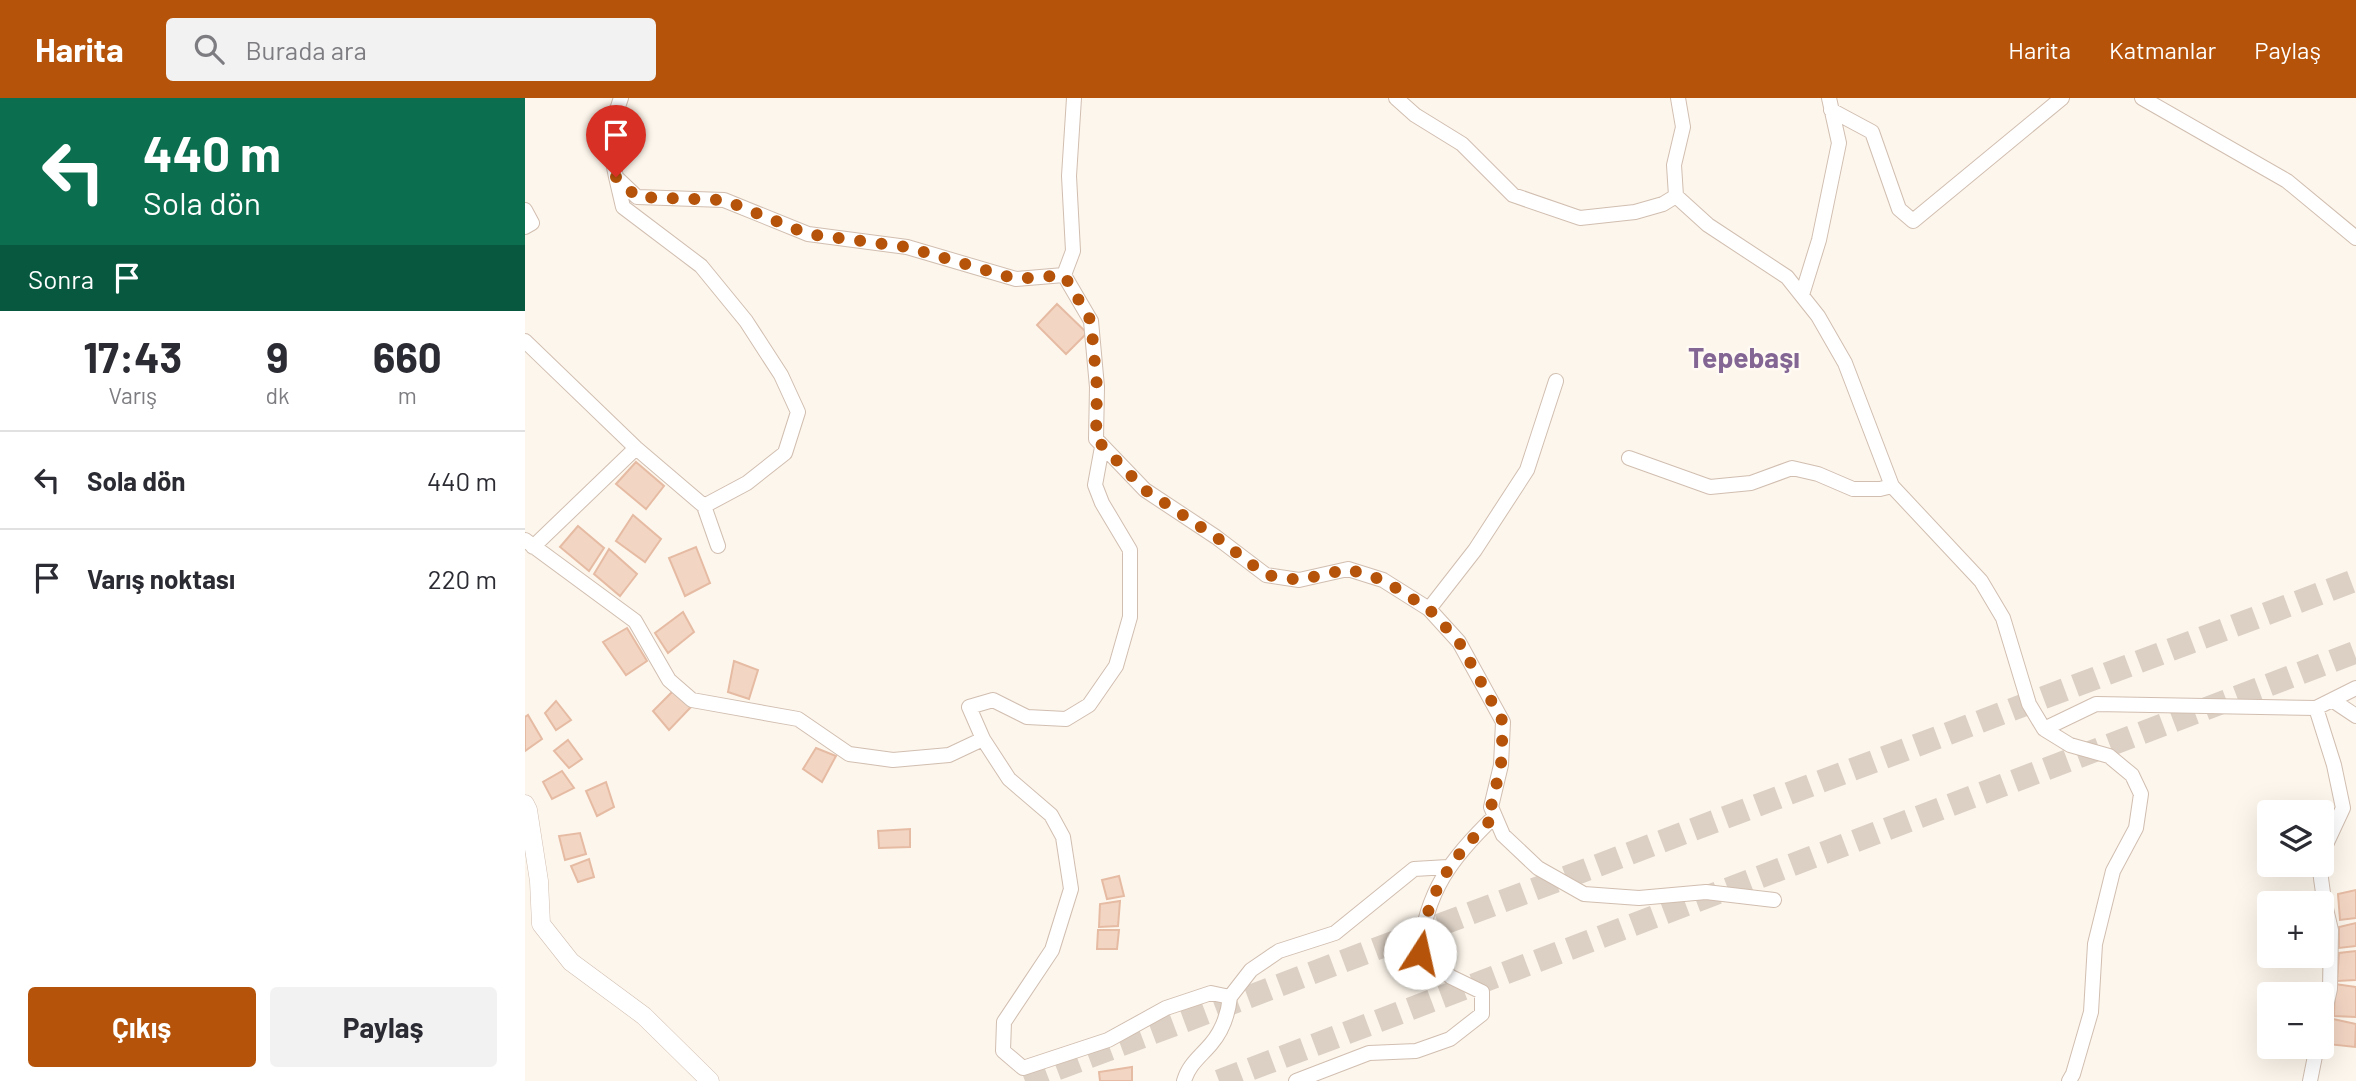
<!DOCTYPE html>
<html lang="tr">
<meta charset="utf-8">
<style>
:root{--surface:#fff;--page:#f2f2f3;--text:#2b2b33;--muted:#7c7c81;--line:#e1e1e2;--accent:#b45309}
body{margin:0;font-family:Barlow,sans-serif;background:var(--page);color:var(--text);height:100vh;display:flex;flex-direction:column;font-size:26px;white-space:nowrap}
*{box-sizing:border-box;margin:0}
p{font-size:23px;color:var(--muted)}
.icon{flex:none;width:38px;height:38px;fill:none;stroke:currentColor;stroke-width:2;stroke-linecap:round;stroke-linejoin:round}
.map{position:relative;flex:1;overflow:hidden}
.drawer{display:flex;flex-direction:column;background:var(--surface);width:525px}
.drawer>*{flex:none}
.banner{background:#0b6e4f;color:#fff;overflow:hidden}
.tools{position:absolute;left:1732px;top:702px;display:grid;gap:14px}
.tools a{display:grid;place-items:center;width:77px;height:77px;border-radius:7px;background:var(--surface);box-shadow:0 7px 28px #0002;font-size:35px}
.pin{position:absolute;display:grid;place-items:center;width:60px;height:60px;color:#fff;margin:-72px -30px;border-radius:50% 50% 50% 0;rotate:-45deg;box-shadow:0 0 7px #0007}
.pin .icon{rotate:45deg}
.me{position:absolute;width:77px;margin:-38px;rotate:10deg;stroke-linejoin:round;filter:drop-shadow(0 0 5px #0008)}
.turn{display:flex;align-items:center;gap:24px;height:147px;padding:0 28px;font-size:32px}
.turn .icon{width:91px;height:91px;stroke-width:2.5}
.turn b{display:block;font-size:49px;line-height:60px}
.then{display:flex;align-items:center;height:66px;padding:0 28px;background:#0003;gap:14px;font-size:26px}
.eta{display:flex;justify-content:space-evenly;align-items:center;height:119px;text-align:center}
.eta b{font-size:42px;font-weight:700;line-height:49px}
.action{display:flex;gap:14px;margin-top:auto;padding:14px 28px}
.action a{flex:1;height:80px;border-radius:7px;background:var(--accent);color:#fff;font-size:28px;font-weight:700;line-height:80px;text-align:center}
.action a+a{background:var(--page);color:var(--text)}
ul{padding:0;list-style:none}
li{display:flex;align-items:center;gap:21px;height:98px;padding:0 28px;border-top:2px solid var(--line)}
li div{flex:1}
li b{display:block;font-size:26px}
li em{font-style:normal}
header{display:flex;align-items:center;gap:42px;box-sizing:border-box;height:98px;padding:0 35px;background:var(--accent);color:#fff}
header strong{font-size:33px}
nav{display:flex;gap:38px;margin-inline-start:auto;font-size:24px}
.search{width:490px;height:63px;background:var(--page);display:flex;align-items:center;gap:18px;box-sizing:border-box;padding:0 24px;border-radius:7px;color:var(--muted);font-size:26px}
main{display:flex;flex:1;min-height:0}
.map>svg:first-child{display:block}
</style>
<header>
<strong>Harita</strong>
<div class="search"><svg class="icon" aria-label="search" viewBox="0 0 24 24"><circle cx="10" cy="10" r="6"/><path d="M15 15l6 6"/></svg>Burada ara</div>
<nav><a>Harita</a><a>Katmanlar</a><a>Paylaş</a></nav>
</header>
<main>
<section class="drawer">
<div class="banner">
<div class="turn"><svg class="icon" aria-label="left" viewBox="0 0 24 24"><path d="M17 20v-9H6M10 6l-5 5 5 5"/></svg><div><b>440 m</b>Sola dön</div></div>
<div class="then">Sonra<svg class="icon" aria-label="arrive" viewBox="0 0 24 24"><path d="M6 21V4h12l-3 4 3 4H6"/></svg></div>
</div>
<div class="eta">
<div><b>17:43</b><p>Varış</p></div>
<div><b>9</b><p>dk</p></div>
<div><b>660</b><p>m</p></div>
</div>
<ul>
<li><svg class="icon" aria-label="left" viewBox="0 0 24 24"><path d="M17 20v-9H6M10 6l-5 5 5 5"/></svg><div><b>Sola dön</b></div><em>440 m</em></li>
<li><svg class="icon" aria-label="arrive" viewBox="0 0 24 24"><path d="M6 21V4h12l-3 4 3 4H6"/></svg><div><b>Varış noktası</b></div><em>220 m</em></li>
</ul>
<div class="action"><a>Çıkış</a><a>Paylaş</a></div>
</section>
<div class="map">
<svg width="1831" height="983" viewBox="0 0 1831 983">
<rect width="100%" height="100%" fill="#fdf6ec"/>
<!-- building -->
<path fill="#f3d5c3" stroke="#e6bba3" stroke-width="2" d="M532 206 562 235 541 256 512 227Z
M111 364 139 388 121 411 91 386Z
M108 417 136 441 120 464 91 443Z
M53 428 79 450 64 473 35 449Z
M171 449 185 485 160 498 144 460Z
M84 451 112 476 95 498 69 476Z
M158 514 169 534 143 555 130 535Z
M102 530 122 563 101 577 78 544Z
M209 563 233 572 224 601 203 594Z
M149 592 166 609 144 632 128 613Z
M31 603 46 622 31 632 20 615Z
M3 617 17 641 0 653V619Z
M43 642 57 661 44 670 29 653Z
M291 650 311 658 297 684 278 671Z
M37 673 49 690 27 701 18 684Z
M81 684 89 709 72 718 61 693Z
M385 731V749L354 750 353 733Z
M55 735 61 756 40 762 34 738Z
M64 761 69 779 53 784 46 768Z
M594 778 599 798 582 801 577 782Z
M1831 792V820L1815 822 1813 796Z
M595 803 593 828 574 829 575 806Z
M1831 825V848L1814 850V829Z
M573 832H594L592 851H572Z
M1831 853V882L1812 883 1814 855Z
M1810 886 1831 889V919L1809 918Z
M1808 921 1831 926 1830 949 1802 946Z
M607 969V983H575L574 974Z"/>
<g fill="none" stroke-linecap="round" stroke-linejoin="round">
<!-- trunk-tunnel -->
<path stroke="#dcd0c4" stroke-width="23" stroke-dasharray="23 11" stroke-linecap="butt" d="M500 983 1831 482
M694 983 1831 554"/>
<!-- minor casing -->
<g stroke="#d1beb0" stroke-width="16">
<path id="minor" d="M871 0 890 17 937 46 988 97 1055 120 1110 114 1138 106 1151 98
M1153 0 1158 29 1149 67 1151 98 1183 127 1262 179 1293 218 1320 265 1367 388 1456 483 1478 520 1504 606 1519 631 1545 647 1584 658 1607 677 1616 696 1611 730 1588 773 1570 846 1566 914 1548 976 1544 983
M1617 0 1762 83 1831 140
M1306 12 1347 34 1374 111 1388 123 1537 0
M91 79C85 53 86 25 96 0
M0 112 7 125 0 129
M539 177 566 223 572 289 571 341 620 392 691 439 741 477 774 482 823 471 858 482 904 511 934 544 978 624 976 667 966 709 978 737 1013 770 1059 796 1114 800 1181 794 1249 802
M1277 197 1294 142 1314 45 1304 0
M0 243 111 350 179 408 193 448
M577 349 570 387 577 405 605 452V519L591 568 564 607 541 621 502 619 468 602 444 609 458 641 484 681 526 717 538 739 546 791 527 852 479 924 478 953 498 970 583 942 641 910 686 895 705 899C703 917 698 932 686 946 675 959 664 966 659 983
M1104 360 1185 389 1226 385 1267 370 1293 376 1328 391H1355L1367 388
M179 408 222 385 260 355 273 314 256 277 221 223 176 168 98 109 91 79 112 99 199 102 283 136 382 149 491 181 539 177 548 153 544 78 549 0
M0 442 110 523 144 582 167 602 273 621 324 656 368 662 424 657 458 641
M8 449 111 350
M904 511 950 452 1002 372 1031 283
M1807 602 1831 618
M1791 610 1809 667 1818 710 1797 755
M1519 631 1571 606 1791 610 1831 590
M1794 766 1799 802 1806 832 1805 891 1797 926
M705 899 726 872 754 853 810 835 889 771 923 769
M771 983 844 955 891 953 925 941 957 916V894L926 879 895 855C900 794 927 759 970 718
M1785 983 1792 948"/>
</g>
<!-- tertiary casing -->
<g stroke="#d1beb0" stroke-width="19">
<path id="tertiary" d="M0 706 3 712 14 783 16 826 46 864 119 918 185 983"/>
</g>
<!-- minor -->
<use href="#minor" stroke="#fff" stroke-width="14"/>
<!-- tertiary -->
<use href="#tertiary" stroke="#fff" stroke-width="18"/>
</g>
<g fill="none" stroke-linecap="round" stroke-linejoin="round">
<!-- route -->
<path stroke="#b45309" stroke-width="12" stroke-dasharray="0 21.6" d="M91 79 112 99 199 102 283 136 382 149 491 181 539 177 566 223 572 289 571 341 620 392 691 439 741 477 774 482 823 471 858 482 904 511 934 544 978 624 976 667 966 709 970 718C927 759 901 794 895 855"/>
</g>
<g text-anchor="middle" stroke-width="5" stroke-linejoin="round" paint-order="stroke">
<!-- district labels -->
<g font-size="28" font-weight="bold" fill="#846695" stroke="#fffaf3">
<text x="1219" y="270">Tepebaşı</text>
</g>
</g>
</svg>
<div class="tools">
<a><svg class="icon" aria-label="layers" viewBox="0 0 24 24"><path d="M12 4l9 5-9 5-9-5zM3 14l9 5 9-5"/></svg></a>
<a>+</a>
<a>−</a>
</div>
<div class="pin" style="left:91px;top:79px;background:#d93025"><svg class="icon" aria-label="arrive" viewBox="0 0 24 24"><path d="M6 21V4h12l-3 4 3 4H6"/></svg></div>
<svg class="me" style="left:895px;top:855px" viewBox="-20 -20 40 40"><circle r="19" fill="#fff"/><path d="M0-13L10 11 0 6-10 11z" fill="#b45309"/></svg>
</div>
</main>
